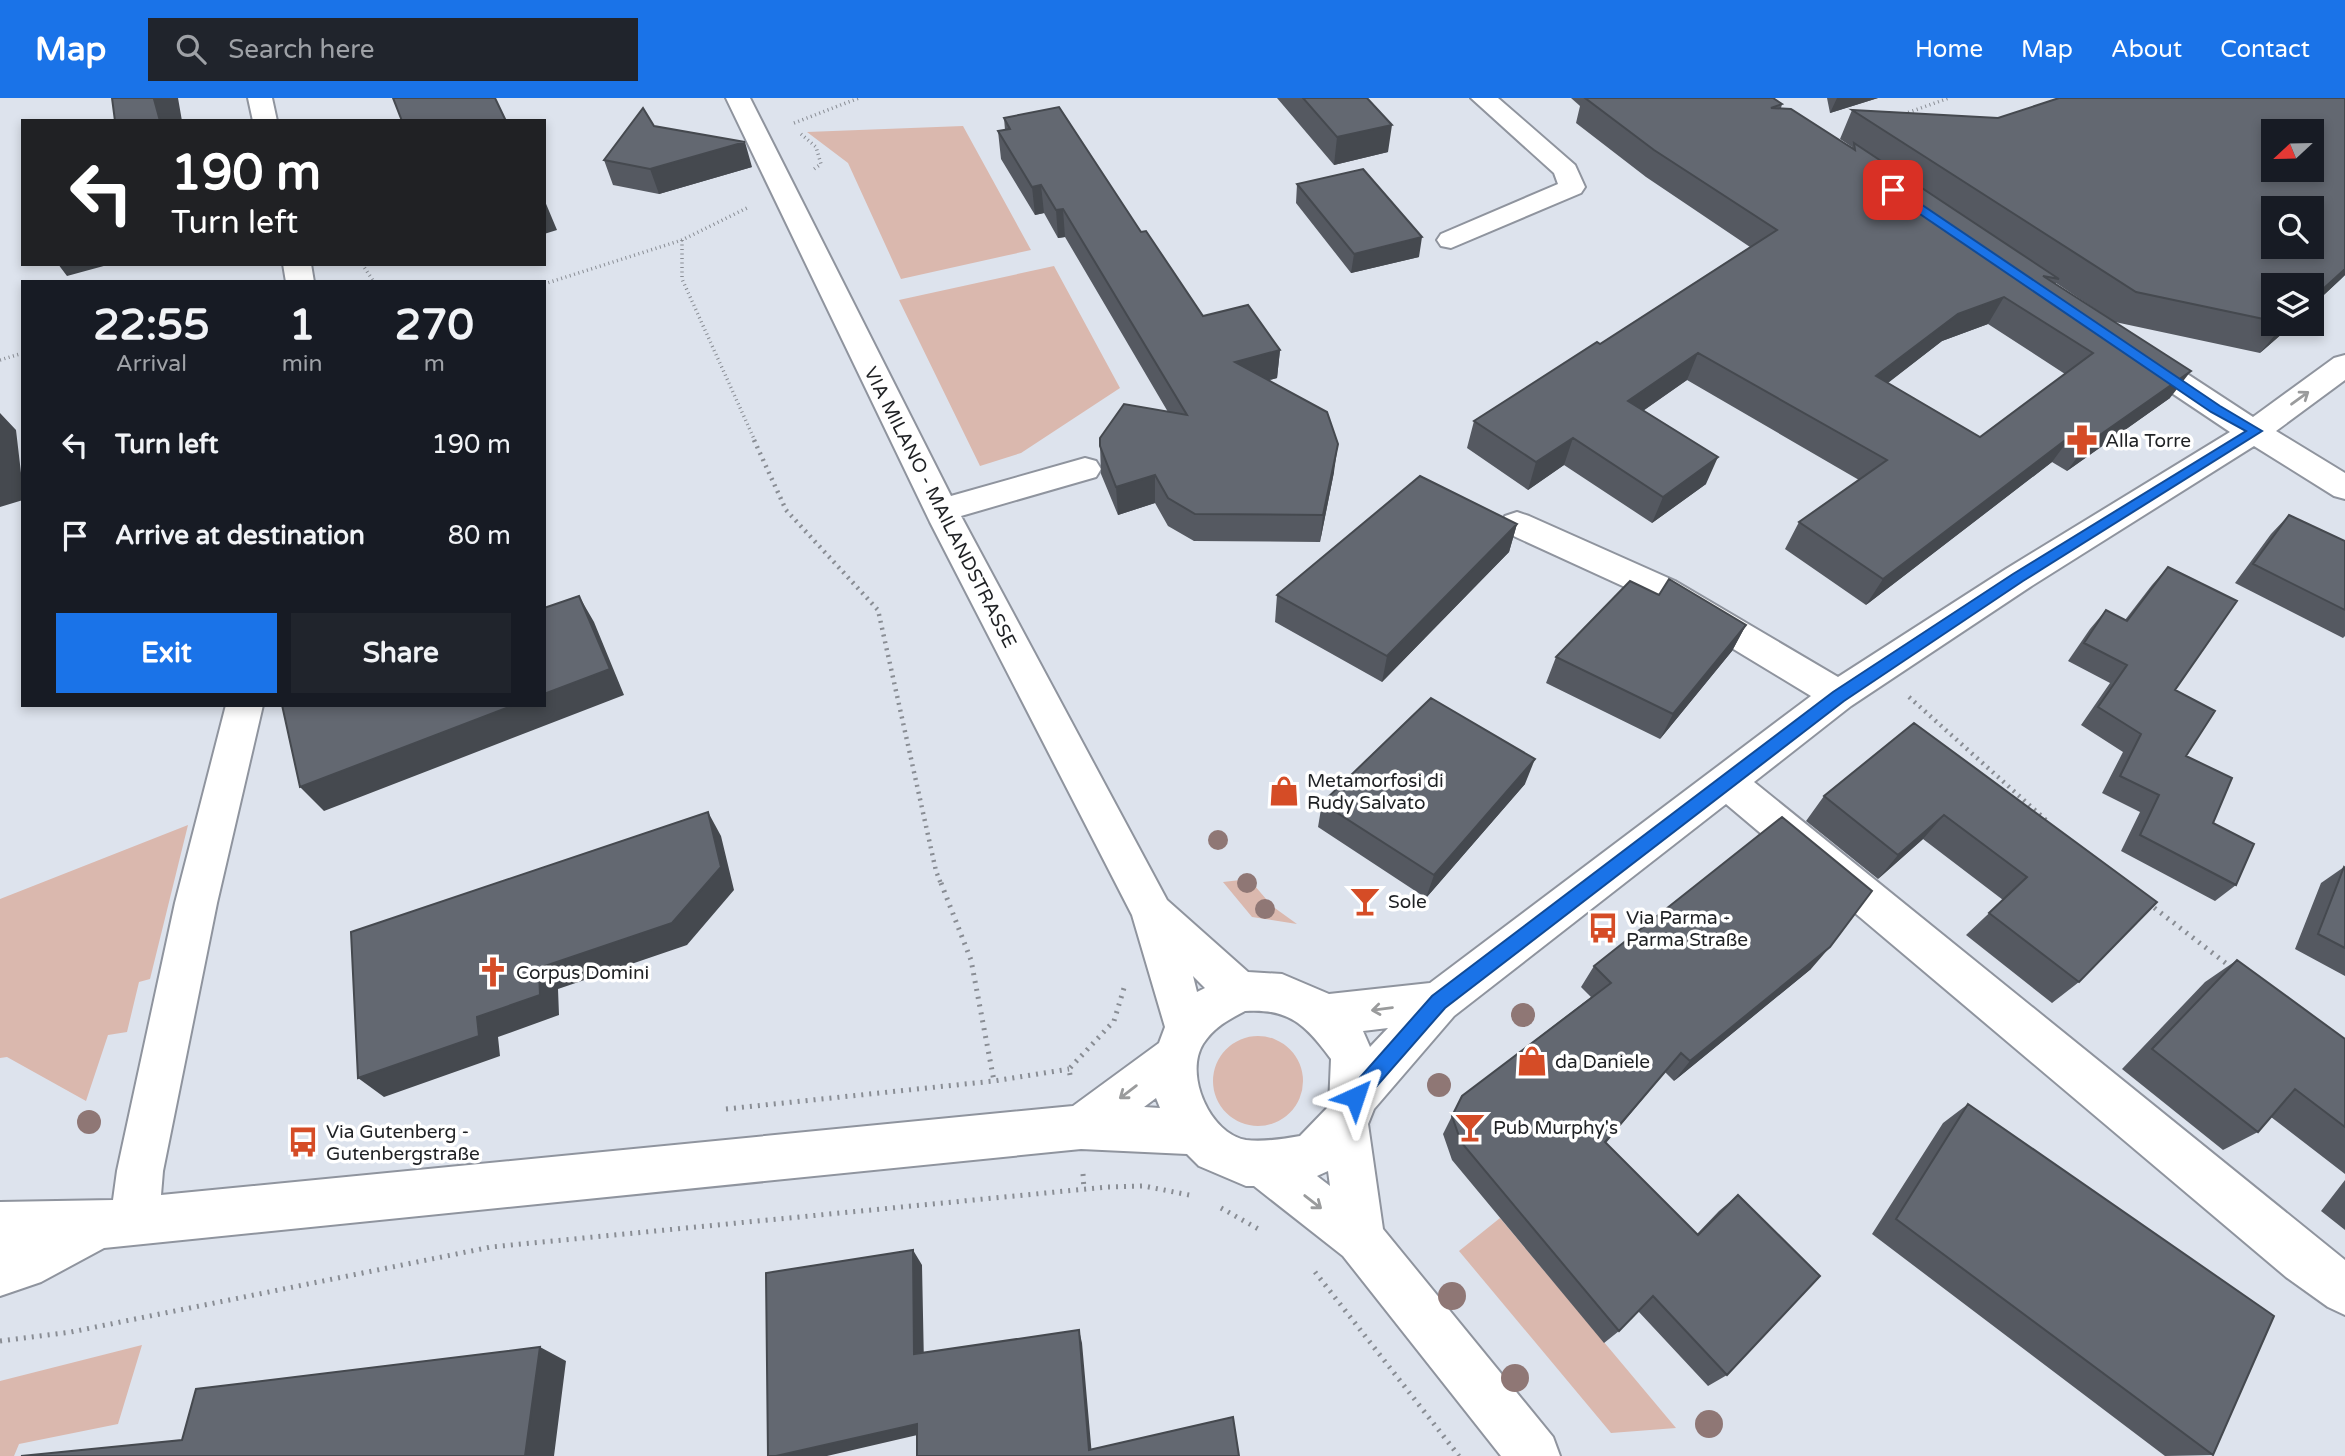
<!DOCTYPE html>
<meta charset="utf-8">
<style>
:root{--surface:#171b24;--page:#20242c;--text:#f1f3f6;--muted:#9ea1a6;--accent:#1a73e8}
body{margin:0;font-family:"Varela Round",sans-serif;background:var(--page);color:var(--text);height:100vh;display:flex;flex-direction:column;font-size:26px;white-space:nowrap}
*{box-sizing:border-box;margin:0}
p{font-size:23px;color:var(--muted)}
.icon{flex:none;width:38px;height:38px;fill:none;stroke:currentColor;stroke-width:2;stroke-linecap:round;stroke-linejoin:round}
.map{position:relative;flex:1;overflow:hidden}
.side{position:absolute;left:21px;top:182px;width:525px;height:427px;display:flex;flex-direction:column;background:var(--surface);border-radius:0px;box-shadow:0 4px 10px #0003}
.side>*{flex:none}
.top-card{position:absolute;left:21px;top:21px;width:525px;height:147px;border-radius:0px;box-shadow:0 4px 10px #0003;background:#202124;color:#fff;overflow:hidden}
.needle{width:46px;rotate:248deg}
.fabs{position:absolute;left:2261px;top:21px;display:grid;gap:14px}
.fabs a{display:grid;place-items:center;width:63px;height:63px;border-radius:0px;background:var(--surface);box-shadow:0 4px 10px #0003;font-size:35px}
.pin{position:absolute;display:grid;place-items:center;width:60px;height:60px;color:#fff;margin:-30px;border-radius:14px;box-shadow:0 4px 10px #0006}
.me{position:absolute;width:77px;margin:-38px;rotate:42deg;stroke-linejoin:round;filter:drop-shadow(0 0 5px #0008)}
.turn{display:flex;align-items:center;gap:24px;height:147px;padding:0 35px;font-size:32px}
.turn .icon{width:91px;height:91px;stroke-width:2.5}
.turn b{display:block;font-size:49px;line-height:60px}
.eta{display:flex;justify-content:space-evenly;align-items:center;height:119px;text-align:center}
.eta b{font-size:42px;font-weight:700;line-height:49px}
.primary-button{display:flex;gap:14px;margin-top:auto;padding:14px 35px}
.primary-button a{flex:1;height:80px;border-radius:0px;background:var(--accent);color:#fff;font-size:28px;font-weight:700;line-height:80px;text-align:center}
.primary-button a+a{background:var(--page);color:var(--text)}
ul{padding:0;list-style:none}
li{display:flex;align-items:center;gap:21px;height:91px;padding:0 35px}
li div{flex:1}
li b{display:block;font-size:26px}
li em{font-style:normal}
header{display:flex;align-items:center;gap:42px;box-sizing:border-box;height:98px;padding:0 35px;background:var(--accent);color:#fff}
header strong{font-size:33px}
nav{display:flex;gap:38px;margin-inline-start:auto;font-size:24px}
.search{width:490px;height:63px;background:var(--page);display:flex;align-items:center;gap:18px;box-sizing:border-box;padding:0 24px;border-radius:0px;color:var(--muted);font-size:26px}
.map>svg:first-child{display:block}
</style>
<header>
<strong>Map</strong>
<div class="search"><svg class="icon" aria-label="search" viewBox="0 0 24 24"><circle cx="10" cy="10" r="6"/><path d="M15 15l6 6"/></svg>Search here</div>
<nav><a>Home</a><a>Map</a><a>About</a><a>Contact</a></nav>
</header>
<div class="map">
<svg width="2345" height="1358" viewBox="0 0 2345 1358">
<rect width="100%" height="100%" fill="#dde3ed"/>
<!-- green -->
<path fill="#dab8ae" d="M963 28 1031 152 901 181 848 65 807 34Z
M1054 168 1120 290 1021 355 980 368 899 202Z
M188 727 150 881 139 884 127 934 108 937 86 1003 7 959 0 960V801Z
M1249 781 1272 808 1297 826 1252 819 1223 784Z
M1213 983a45 45 0 1 1 90 0a45 45 0 1 1-90 0Z
M1500 1120 1676 1330 1611 1335 1459 1153Z
M142 1247 118 1326 19 1346 14 1358H0V1283Z"/>
<g fill="none" stroke-linecap="round" stroke-linejoin="round">
<!-- minor casing -->
<g stroke="#8f949e" stroke-width="4">
<path id="minor" d="M248 0H272L277 23H253Z
M726 0H750L951 398 1085 360 1096 363 1101 371 1096 379 961 418 1167 802 1248 874 1282 876 1329 896 1430 885 1811 598 1651 501 1505 434 1500 426 1505 418 1517 414 1529 418 1675 483 1838 579 2006 471 2230 334 2127 265 2123 258 2127 251 2138 249 2149 251 2253 319 2334 260 2345 257V282L2276 333 2345 375V401L2334 398 2254 348 2030 489 1851 608 1754 684 2345 1162V1217L2328 1209 2286 1179 1726 706 1454 918 1374 1011 1368 1026 1383 1131 1553 1339 1560 1358H1501L1343 1158 1254 1088H1246L1199 1068 1187 1056 1081 1051 104 1150 41 1184 0 1198V1104L113 1102 117 1073 175 805 226 607H263L217 805 163 1073 161 1097 1073 1008 1159 945 1165 929 1132 817 930 424ZM1193 878 1205 890 1197 894ZM1245 913C1289 910 1306 927 1331 961L1329 1008 1300 1038C1283 1041 1263 1044 1246 1042 1210 1036 1184 977 1203 946 1214 929 1228 922 1245 913ZM1388 930 1370 949 1363 933ZM1156 1000 1160 1010 1144 1009ZM1328 1073 1330 1088 1317 1078Z
M1471 0H1498L1575 67 1585 89 1581 95 1451 150 1441 148 1437 142 1441 136 1558 86 1554 75Z
M283 166H311L314 184H286Z"/>
</g>
<!-- path-far2 -->
<path stroke="#898d94" stroke-width="3.5" stroke-dasharray="1 3.5" stroke-linecap="butt" d="M1904 16 1949 0
M794 25 859 0
M801 36 816 49 821 66 814 71
M682 142V181L755 343
M362 166 374 184
M544 186 682 142 749 109
M0 262 23 255"/>
<!-- path-far1 -->
<path stroke="#898d94" stroke-width="4.5" stroke-dasharray="2 5" stroke-linecap="butt" d="M754 342 786 412 878 512 936 773 941 786
M1909 599 2046 722"/>
<!-- path -->
<path stroke="#898d94" stroke-width="5" stroke-dasharray="2 6" stroke-linecap="butt" d="M941 785 971 862 994 983
M2148 805 2232 870
M1070 977 1069 971 1114 923 1124 890
M726 1011 994 983 1069 971
M1083 1076 1084 1092
M1221 1110 1262 1133
M1315 1174 1459 1358
M0 1243 71 1234 491 1149 1107 1089 1144 1088 1194 1098"/>
<!-- minor -->
<use href="#minor" fill="#fff" fill-rule="evenodd"/>
</g>
<!-- trees -->
<g fill="#8f7775">
<circle cx="1218" cy="742" r="10"/>
<circle cx="1247" cy="785" r="10"/>
<circle cx="1265" cy="811" r="10"/>
<circle cx="1523" cy="917" r="12"/>
<circle cx="1439" cy="987" r="12"/>
<circle cx="89" cy="1024" r="12"/>
<circle cx="1452" cy="1198" r="14"/>
<circle cx="1515" cy="1280" r="14"/>
<circle cx="1709" cy="1326" r="14"/>
</g>
<!-- wall -->
<path fill="#555961" fill-rule="evenodd" d="M1277 0H1367L1388 54 1334 67Z
M1571 0H1773L1782 6 1781 10 1852 49 1840 41 1852 12 1998 20 2345 0V177L2312 208V187H2273V226H2293L2260 255 2115 224 2170 300 2067 373 2052 364 1866 507 1785 451 1799 424 1859 382 1687 282 1643 313 1706 386 1652 425 1564 367 1528 392 1467 350 1474 323 1600 246 1750 149 1646 79 1576 25 1580 8ZM2056 185 2110 221 2056 186ZM1988 226 2065 276 1980 339 1887 285 1942 243Z
M1827 0H1878L1830 15Z
M1004 20 1141 134 1203 218 1280 252 1277 280 1269 282 1334 374 1320 444 1194 443 1168 428 1155 405 1118 417 1101 376 1100 348 1168 314 1065 139 1058 140 1044 115 1035 117 1001 61 998 33 1005 32Z
M654 28 752 69 659 96 613 87 604 62Z
M1297 86 1419 159 1351 175 1296 105Z
M2289 417 2345 443V538L2343 540 2235 485 2271 436Z
M1517 426 1509 454 1382 584 1275 524 1277 497Z
M2168 469 2175 592 2186 658 2213 725 2236 787 2215 803 2121 753 2140 714 2102 695 2123 654 2081 627 2110 585 2068 563 2090 531 2106 512 2125 522 2152 487Z
M1746 527 1732 553 1660 641 1546 585 1556 559Z
M1914 625 2157 804 2079 884 2052 905 1966 837 2003 802 1923 741 1878 781 1806 723 1824 698Z
M1525 686 1426 800 1318 729 1322 705Z
M2344 769 2345 770V878L2295 851 2321 785Z
M2237 862 2345 941V1076L2271 1019 2258 1034 2223 1052 2122 971 2205 884Z
M1594 868 1811 871 1674 983 1665 974 1606 1045 1697 1136 1719 1113 1738 1097 1727 1277 1708 1288 1638 1213 1619 1233 1604 1245 1452 1062 1443 1036 1462 998 1591 899 1581 889Z
M1968 1006 2213 1357 2165 1358 1872 1136 1943 1025Z
M2345 1082V1132L2321 1113Z"/>
<!-- shaded-wall -->
<path fill="#45494f" d="M161 0H178L182 23H160L154 1Z
M1837 0H1878L1830 15Z
M1392 27 1388 54 1334 67 1337 39Z
M745 44 752 69 659 96 650 71Z
M1041 87 1044 115 1035 117 1032 89Z
M544 101 557 132 544 136Z
M1063 111 1065 139 1058 140 1056 112Z
M1422 139 1419 159 1351 175 1354 156Z
M58 166H111L67 178Z
M2345 171V177L2340 182 2312 208V201Z
M2004 199 1988 226 1942 243 1861 306 1876 278 1958 216Z
M2284 226H2293L2260 255Z
M1280 252 1277 280 1233 292 1235 264Z
M1698 255 1687 282 1618 330 1628 303Z
M2191 273 2170 300 2067 373 2087 346Z
M0 315 16 332 23 392V402L0 409Z
M2072 337 2052 364 1866 507 1883 481Z
M1573 340 1564 367 1528 392 1536 364Z
M1338 346 1334 374 1320 444 1323 417Z
M1718 359 1706 386 1652 425 1663 399Z
M1155 377V405L1118 417 1116 389Z
M1517 426 1509 454 1382 584 1387 558Z
M579 498 594 524 624 597 324 713 300 689 514 607H544V596Z
M1746 527 1732 553 1660 641 1673 616Z
M1535 661 1525 686 1426 800 1434 777Z
M708 714 721 738 734 792 687 847 558 891 559 917 498 939 500 958 384 999 358 980 477 919 539 870Z
M1944 717 1923 741 1878 781 1898 757Z
M1830 849 1811 871 1674 983 1690 963Z
M913 1152 922 1167 924 1267 914 1256Z
M1079 1232 1082 1245 1092 1358 1089 1352Z
M540 1249 566 1263 554 1358H525Z
M917 1326 926 1335 827 1358H776Z"/>
<!-- building -->
<path fill="#636871" stroke="#45494f" stroke-width="2" fill-rule="evenodd" d="M112 0H161L154 1 160 23H115Z
M393 0H495L506 23H402Z
M1303 0H1367L1392 27 1337 39Z
M1585 0H1773L1782 6 1771 10 1791 11 1855 52 1854 45 2059 181 2043 178 2191 273 2087 346 2072 337 1883 481 1799 424 1887 362 1698 255 1628 303 1718 359 1663 399 1573 340 1536 364 1474 323 1597 244 1600 246 1777 132 1654 52ZM2004 199 2093 255 1980 339 1876 278 1958 216Z
M2059 0H2345V171L2312 201V187H2273V223L2136 194 1852 12 1998 20ZM2273 33H2312V72H2273ZM2273 110H2312V149H2273Z
M1059 9 1141 134 1146 133 1203 218 1248 207 1280 252 1235 264 1327 314 1338 346 1323 417 1195 416 1168 400 1155 377 1116 389 1100 348V340L1124 306 1187 317 1063 111 1056 112 1041 87 1032 89 998 33 1010 31 1004 20Z
M643 10 654 28 745 44 650 71 604 62Z
M1363 71 1422 139 1354 156 1297 86Z
M1420 378 1517 426 1387 558 1277 497Z
M2289 417 2345 443V512L2253 466Z
M2168 469 2237 503 2175 592 2215 613 2186 658 2232 680 2213 725 2254 746 2236 787 2140 737 2159 697 2120 678 2141 636 2098 609 2127 567 2084 545 2106 512 2127 523Z
M1669 481 1746 527 1673 616 1556 559 1630 483 1659 497Z
M579 498 610 571 544 596V510Z
M1431 600 1535 661 1434 777 1322 705Z
M282 607H514L300 689Z
M1914 625 2157 804 2079 884 1989 815 2027 779 1944 717 1898 757 1824 698Z
M708 714 721 769 672 825 539 870 540 897 477 919 479 938 358 980 351 834Z
M1782 719 1872 793 1830 849 1690 963 1681 955 1605 1044 1698 1137 1738 1097 1820 1178 1727 1277 1653 1198 1619 1233 1461 1044 1452 1018 1462 998 1611 885 1594 868Z
M2344 769 2345 770V850L2318 836Z
M2237 862 2345 941V1029L2295 991 2258 1034 2152 951Z
M1968 1006 2274 1218 2213 1357 1896 1121Z
M913 1152 914 1256 1079 1232 1089 1352 1233 1319 1239 1358H917V1326L776 1358H768L766 1175Z
M540 1249 525 1358H21L182 1342 196 1291Z"/>
<!-- one-way arrows -->
<defs><path id="oneway-shaft" d="M-6 0H5M1.5-3L5.5 0L1.5 3" fill="none" stroke-width="1.6" stroke-linecap="round" stroke-linejoin="round" transform="scale(1.75)"/></defs>
<g stroke="#9a9b9c">
<use href="#oneway-shaft" transform="translate(2300 300) rotate(-36)"/>
<use href="#oneway-shaft" transform="translate(1382 911) rotate(173)"/>
<use href="#oneway-shaft" transform="translate(1128 994) rotate(143)"/>
<use href="#oneway-shaft" transform="translate(1313 1104) rotate(38)"/>
</g>
<!-- route -->
<path fill="#1a73e8" stroke="#114b97" stroke-width="2" d="M1889 90H1897L2220 308 2262 333 2023 483 1844 603 1445 910 1362 1005 1355 1008 1348 1005 1346 999 1348 993 1432 898 1833 594 2013 476 2246 333 2211 314 1889 95Z"/>
<!-- icons -->
<defs>
<g id="pharmacy-bare" transform="scale(2.415)"><path d="M-2-6h4v4h4v4h-4v4h-4v-4h-4v-4h4Z" fill="#d54c26" stroke="#fff" stroke-width="2.5" paint-order="stroke"/></g>
<g id="shop-bare" transform="scale(2.415)"><path d="M-5-2.5h2.3a2.7 3.5 0 0 1 5.4 0H5L5.5 6h-11ZM-1.5-2.5h3a1.5 2.3 0 0 0-3 0Z" fill="#d54c26" stroke="#fff" stroke-width="2.5" paint-order="stroke"/></g>
<g id="bar-bare" transform="scale(2.415)"><path d="M-6-5H6L.8 .8V4.5H3.5V6h-7V4.5H-.8V.8Z" fill="#d54c26" stroke="#fff" stroke-width="2.5" paint-order="stroke"/></g>
<g id="bus-bare" transform="scale(2.415)"><path d="M-5-6H5V4H4V6H2V4H-2V6H-4V4H-5ZM-3.5-4V0h7V-4ZM-3.5 1.2v1.5H-2V1.2ZM2 1.2v1.5H3.5V1.2Z" fill="#d54c26" stroke="#fff" stroke-width="2.5" paint-order="stroke"/></g>
<g id="church-bare" transform="scale(2.415)"><path d="M-1.2-6h2.4v3.5h3.3v2.4h-3.3V6h-2.4V-.1h-3.3v-2.4h3.3Z" fill="#d54c26" stroke="#fff" stroke-width="2.5" paint-order="stroke"/></g>
</defs>
<g fill-rule="evenodd">
<use href="#pharmacy-bare" x="2082" y="342"/>
<use href="#shop-bare" x="1284" y="693"/>
<use href="#bar-bare" x="1365" y="803"/>
<use href="#bus-bare" x="1603" y="830"/>
<use href="#church-bare" x="493" y="874"/>
<use href="#shop-bare" x="1532" y="963"/>
<use href="#bar-bare" x="1470" y="1029"/>
<use href="#bus-bare" x="303" y="1044"/>
</g>
<g text-anchor="middle" stroke-width="7" stroke-linejoin="round" paint-order="stroke">
<!-- poi labels -->
<g font-size="19" fill="#1f2124" stroke="#fff" text-anchor="start">
<text x="2105" y="349">Alla Torre</text>
<text x="1307" y="689">Metamorfosi di<tspan x="1307" dy="22">Rudy Salvato</tspan></text>
<text x="1388" y="810">Sole</text>
<text x="1626" y="826">Via Parma -<tspan x="1626" dy="22">Parma Straße</tspan></text>
<text x="516" y="881">Corpus Domini</text>
<text x="1555" y="970">da Daniele</text>
<text x="1493" y="1036">Pub Murphy's</text>
<text x="326" y="1040">Via Gutenberg -<tspan x="326" dy="22">Gutenbergstraße</tspan></text>
</g>
<!-- street labels -->
<g font-size="19" fill="#1f2124" stroke="#fff">
<text transform="translate(941 409) rotate(63)" y="7">VIA MILANO - MAILANDSTRASSE</text>
</g>
</g>
</svg>
<div class="fabs">
<a><svg class="needle" viewBox="-14 -14 28 28"><path d="M0-13l5 13h-10z" fill="#e53935"/><path d="M0 13l5-13h-10z" fill="#9ea1a6"/></svg></a>
<a><svg class="icon" aria-label="search" viewBox="0 0 24 24"><circle cx="10" cy="10" r="6"/><path d="M15 15l6 6"/></svg></a>
<a><svg class="icon" aria-label="layers" viewBox="0 0 24 24"><path d="M12 4l9 5-9 5-9-5zM3 14l9 5 9-5"/></svg></a>
</div>
<div class="pin" style="left:1893px;top:92px;background:#d93025"><svg class="icon" aria-label="arrive" viewBox="0 0 24 24"><path d="M6 21V4h12l-3 4 3 4H6"/></svg></div>
<svg class="me" style="left:1355px;top:999px" viewBox="-20 -20 40 40"><path d="M0-17L14 15 0 8-14 15z" fill="#1a73e8" stroke="#fff" stroke-width="4"/></svg>
<div class="top-card">
<div class="turn"><svg class="icon" aria-label="left" viewBox="0 0 24 24"><path d="M17 20v-9H6M10 6l-5 5 5 5"/></svg><div><b>190 m</b>Turn left</div></div>
</div>
<section class="side">
<div class="eta">
<div><b>22:55</b><p>Arrival</p></div>
<div><b>1</b><p>min</p></div>
<div><b>270</b><p>m</p></div>
</div>
<ul>
<li><svg class="icon" aria-label="left" viewBox="0 0 24 24"><path d="M17 20v-9H6M10 6l-5 5 5 5"/></svg><div><b>Turn left</b></div><em>190 m</em></li>
<li><svg class="icon" aria-label="arrive" viewBox="0 0 24 24"><path d="M6 21V4h12l-3 4 3 4H6"/></svg><div><b>Arrive at destination</b></div><em>80 m</em></li>
</ul>
<div class="primary-button"><a>Exit</a><a>Share</a></div>
</section>
</div>
